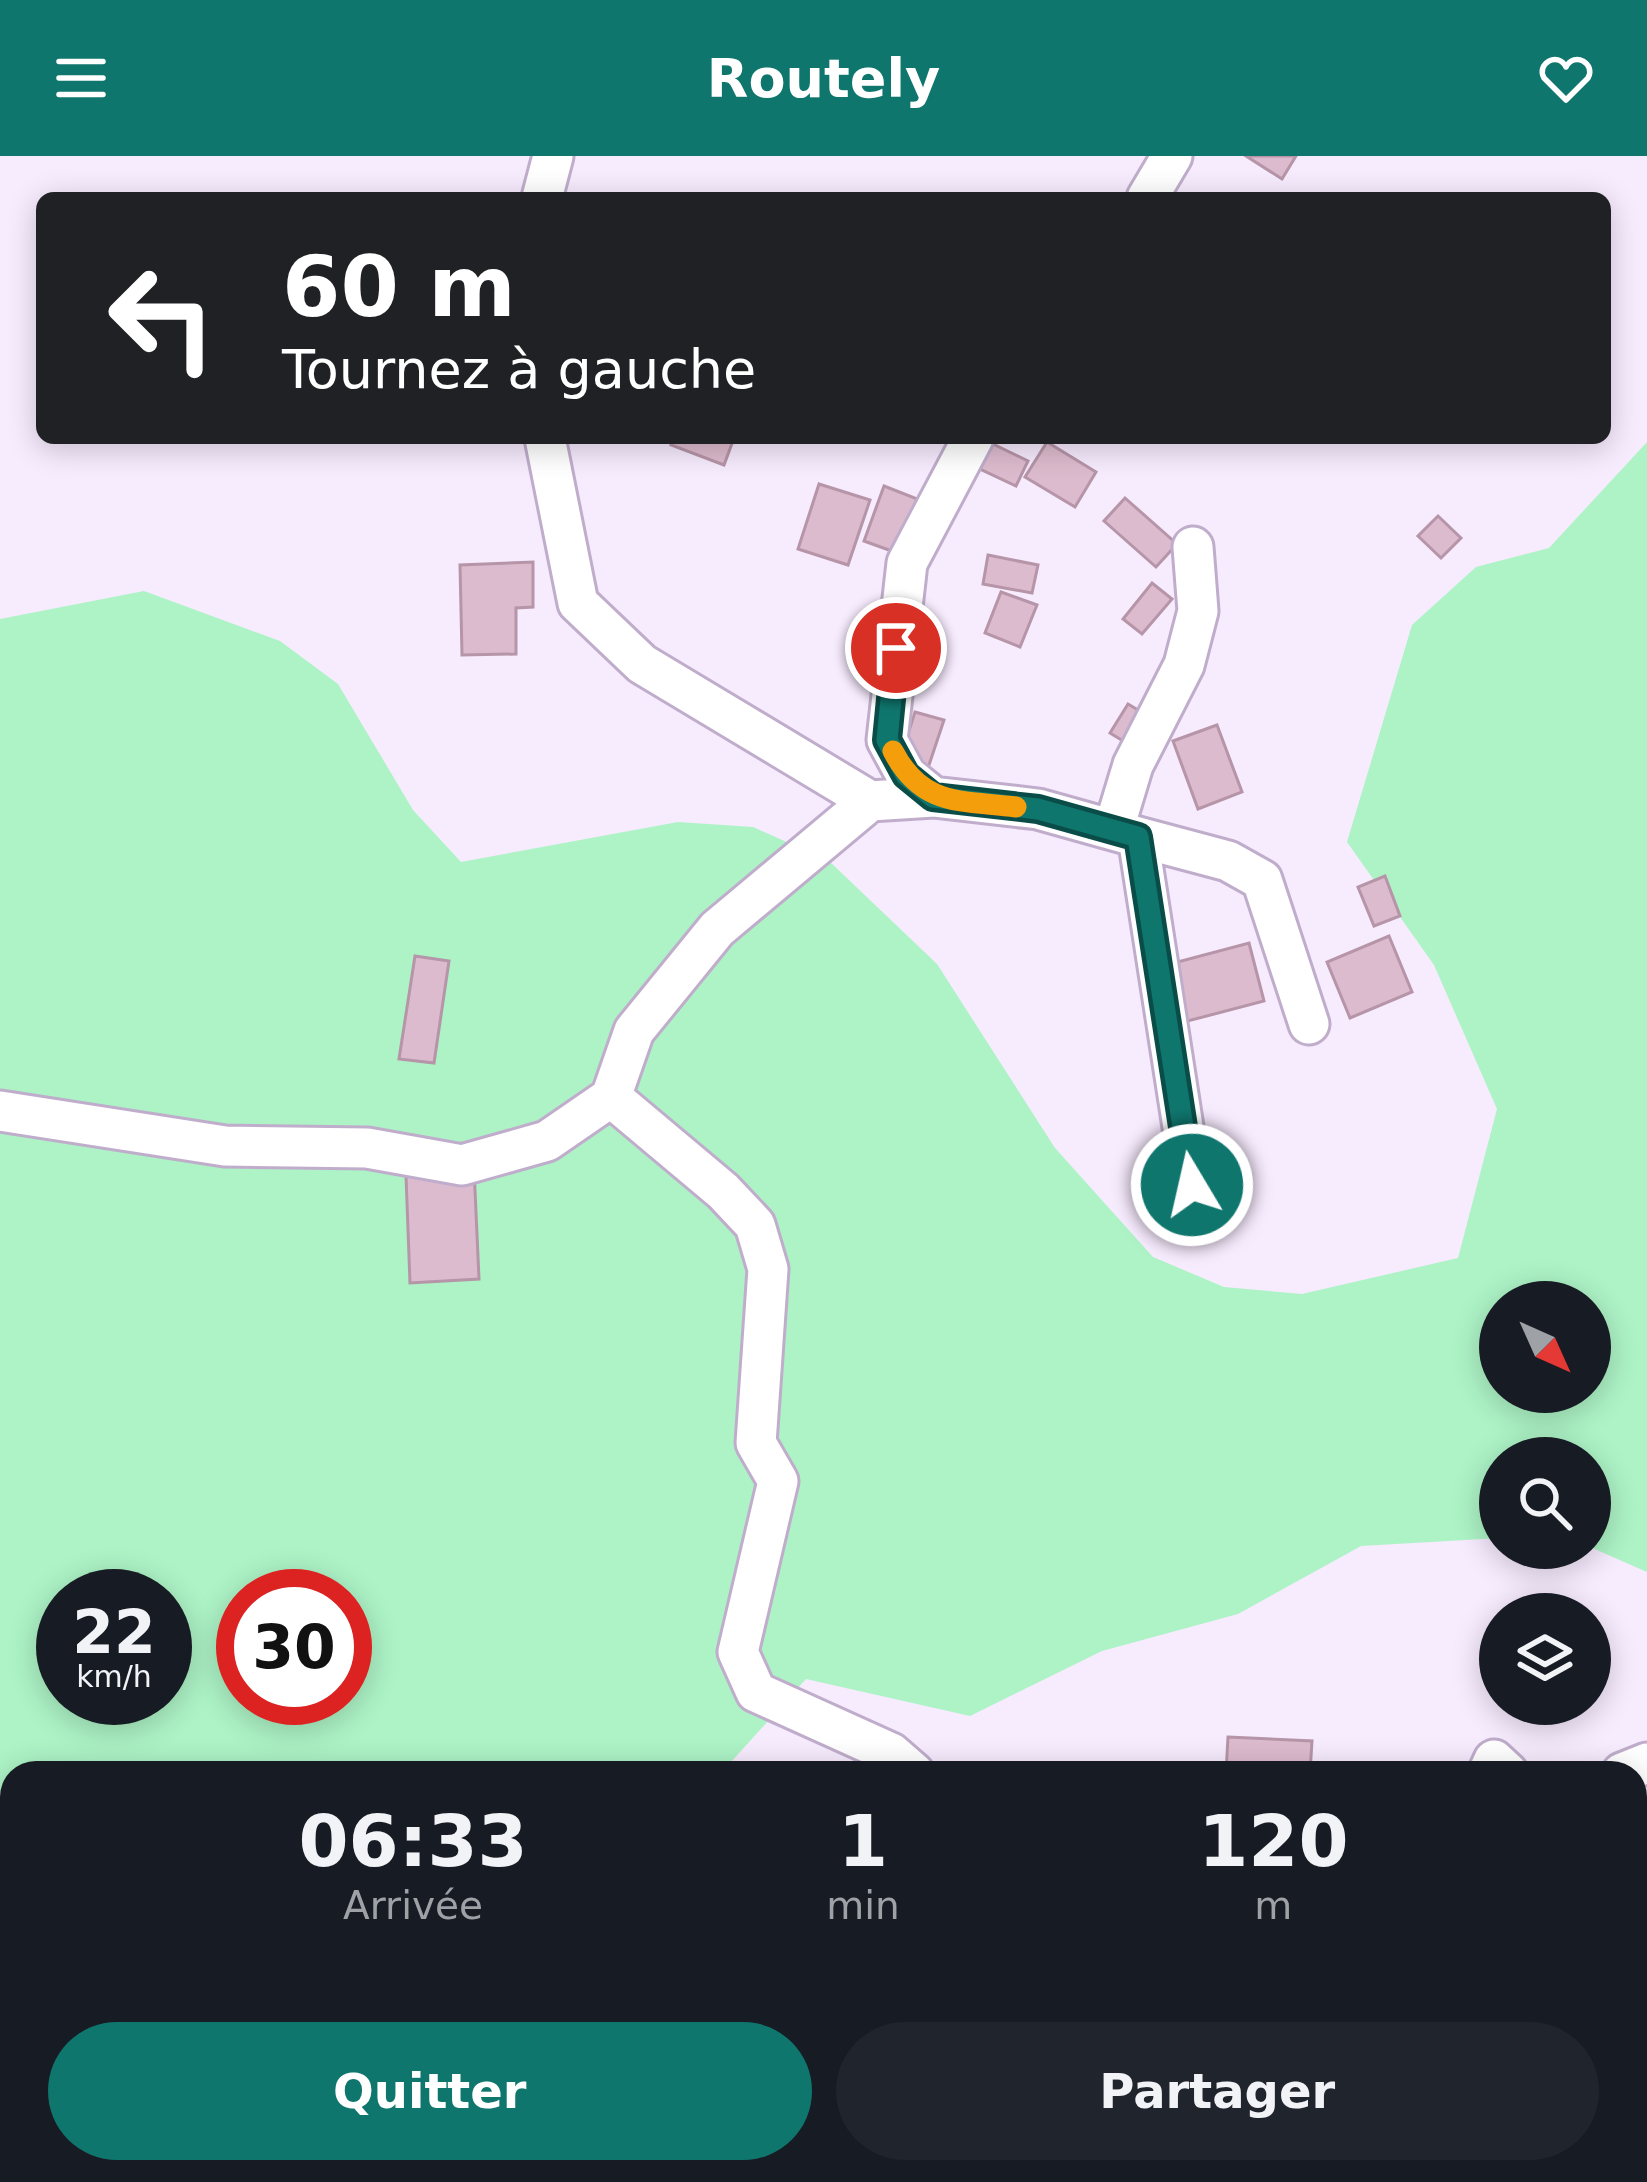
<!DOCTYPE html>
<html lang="fr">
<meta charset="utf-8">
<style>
:root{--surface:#171b24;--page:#20242c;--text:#f1f3f6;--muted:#9ea1a6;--accent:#0f766e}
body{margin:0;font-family:"DejaVu Sans",sans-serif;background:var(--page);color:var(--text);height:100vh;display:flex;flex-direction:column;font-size:45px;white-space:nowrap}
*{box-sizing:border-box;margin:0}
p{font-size:39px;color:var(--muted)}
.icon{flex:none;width:66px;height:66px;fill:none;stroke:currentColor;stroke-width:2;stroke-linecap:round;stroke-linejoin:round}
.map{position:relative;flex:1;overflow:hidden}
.drawer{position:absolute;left:0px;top:1605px;width:1647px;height:423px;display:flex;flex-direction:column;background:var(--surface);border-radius:36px 36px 0 0;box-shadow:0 6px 30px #0003}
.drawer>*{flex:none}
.top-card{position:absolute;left:36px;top:36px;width:1575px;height:252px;border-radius:18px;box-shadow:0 6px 30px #0003;background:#202124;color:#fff;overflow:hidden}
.needle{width:78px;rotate:135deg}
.tools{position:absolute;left:1479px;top:1125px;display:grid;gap:24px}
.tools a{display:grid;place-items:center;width:132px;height:132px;border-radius:50%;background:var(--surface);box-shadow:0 6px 30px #0003;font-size:60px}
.speed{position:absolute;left:36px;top:1413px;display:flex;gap:24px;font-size:60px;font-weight:700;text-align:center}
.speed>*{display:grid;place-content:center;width:156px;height:156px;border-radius:50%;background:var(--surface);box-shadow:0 6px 30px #0003;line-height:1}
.speed small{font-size:30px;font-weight:400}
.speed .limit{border:18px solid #d22;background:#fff;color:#111}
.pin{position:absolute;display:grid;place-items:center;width:102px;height:102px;color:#fff;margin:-51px;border:6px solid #fff;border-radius:50%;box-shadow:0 3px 12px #0007}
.me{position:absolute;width:132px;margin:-66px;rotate:351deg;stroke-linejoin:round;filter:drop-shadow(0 0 9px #0008)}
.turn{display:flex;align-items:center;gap:42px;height:252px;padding:0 48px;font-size:54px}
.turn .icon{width:156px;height:156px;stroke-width:2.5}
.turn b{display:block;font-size:84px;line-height:102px}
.eta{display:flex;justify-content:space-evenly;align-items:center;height:204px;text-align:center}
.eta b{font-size:72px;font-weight:800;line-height:84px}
.button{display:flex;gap:24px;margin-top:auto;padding:24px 48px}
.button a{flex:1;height:138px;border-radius:72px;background:var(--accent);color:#fff;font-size:48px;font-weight:800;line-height:138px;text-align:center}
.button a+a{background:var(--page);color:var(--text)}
header{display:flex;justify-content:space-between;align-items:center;height:156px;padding:0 48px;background:var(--accent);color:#fff;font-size:54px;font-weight:800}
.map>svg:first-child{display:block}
</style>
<header><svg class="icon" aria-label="menu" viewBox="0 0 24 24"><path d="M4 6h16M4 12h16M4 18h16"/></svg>Routely<svg class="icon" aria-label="heart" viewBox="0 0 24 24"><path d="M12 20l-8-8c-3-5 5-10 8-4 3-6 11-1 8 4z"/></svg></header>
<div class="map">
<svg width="1647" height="2026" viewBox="0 0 1647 2026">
<rect width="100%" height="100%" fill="#f7ebfe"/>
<!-- green -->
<path fill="#adf3c6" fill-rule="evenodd" d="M1647 286V1416L1590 1391V1302H1500V1382L1361 1390 1238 1458 1102 1495 970 1560 806 1523 721 1617H12V1742L0 1744V463L144 435 280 485 338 528 413 654 461 706 678 666 753 671 829 705 937 808 1055 992 1153 1101 1224 1131 1302 1138 1458 1102 1497 953 1434 809 1347 686 1412 469 1476 411 1549 392ZM1500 1146H1590V1236H1500ZM63 1440H165V1542H63ZM243 1440H345V1542H243Z
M408 2016H673L666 2026H423Z"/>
<!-- building -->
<path fill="#ddbbce" stroke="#b695a8" stroke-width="3" d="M1246 0H1296L1282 23Z
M674 282H734L724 309 671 289Z
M1047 286 1096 316 1075 351 1025 321Z
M993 288 1028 305 1016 330 980 313Z
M819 328 870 344 848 409 798 393Z
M884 330 920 344 900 398 864 385Z
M1125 342 1177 388 1156 411 1104 365Z
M1438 360 1461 382 1441 402 1418 380Z
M988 399 1038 409 1032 437 983 428Z
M533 406V451L516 452V498L462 499 460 409Z
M1152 427 1172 443 1142 478 1123 463Z
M1001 436 1037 449 1020 491 985 477Z
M1128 548 1155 564 1138 594 1110 577Z
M915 556 944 564 928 612 900 603Z
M1217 569 1242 636 1198 653 1173 585Z
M1385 720 1400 760 1374 770 1358 731Z
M1389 780 1412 836 1350 862 1327 806Z
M1249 787 1264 845 1180 867 1166 809Z
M415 800 449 805 434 907 399 903Z
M473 990 479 1123 410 1127 405 993Z
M1228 1581 1312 1585 1310 1617H1226Z
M0 1889 9 1955 0 1956Z
M118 2016H182L180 2026H117Z"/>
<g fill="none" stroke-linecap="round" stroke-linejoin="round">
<!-- minor casing -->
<g stroke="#c0adcb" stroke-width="45">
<path id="minor" d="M542 42 553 0
M1147 42 1172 0
M545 282 578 447 642 508 870 645
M973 282 907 407 887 584 906 619 933 641 1038 653 1138 681 1192 1029
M1114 672 1133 609 1184 509 1198 455 1193 391
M1138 681 1228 705 1262 724 1309 868
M611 941 723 1035 755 1069 768 1113 756 1287 778 1325 738 1496 756 1536 891 1597 914 1617
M0 955 225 990 367 992 462 1009 547 985 611 941 634 875 717 773 870 645 933 641
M1488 1617 1494 1604 1508 1617
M1622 1617 1647 1607
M1136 2016 1144 2026
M1316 2026 1320 2016"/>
</g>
<!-- minor -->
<use href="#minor" stroke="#fff" stroke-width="39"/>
</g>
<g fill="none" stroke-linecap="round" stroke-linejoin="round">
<!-- route casing -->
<g stroke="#0a4d48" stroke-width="30">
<path id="route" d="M896 492 887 584 906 619 933 641 1038 653 1138 681 1192 1029"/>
</g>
<!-- route -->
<use href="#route" stroke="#0f766e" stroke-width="21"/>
<!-- slow -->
<path stroke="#f59e0b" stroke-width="21" d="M893 595C922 651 961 644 1016 651"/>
</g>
</svg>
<div class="tools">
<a><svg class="needle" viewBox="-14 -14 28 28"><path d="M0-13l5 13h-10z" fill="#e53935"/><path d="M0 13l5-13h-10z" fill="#9ea1a6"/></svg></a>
<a><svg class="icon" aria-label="search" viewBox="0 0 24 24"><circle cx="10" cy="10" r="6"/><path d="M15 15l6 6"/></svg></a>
<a><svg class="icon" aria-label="layers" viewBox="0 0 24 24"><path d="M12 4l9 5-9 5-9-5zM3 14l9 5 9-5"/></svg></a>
</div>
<div class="speed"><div>22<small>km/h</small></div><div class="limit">30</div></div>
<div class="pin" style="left:896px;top:492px;background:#d93025"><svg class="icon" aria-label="arrive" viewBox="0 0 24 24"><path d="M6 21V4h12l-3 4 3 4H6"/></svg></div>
<svg class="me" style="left:1192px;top:1029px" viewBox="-20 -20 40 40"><circle r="17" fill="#0f766e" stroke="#fff" stroke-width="3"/><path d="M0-11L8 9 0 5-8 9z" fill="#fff"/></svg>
<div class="top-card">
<div class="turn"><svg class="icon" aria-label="left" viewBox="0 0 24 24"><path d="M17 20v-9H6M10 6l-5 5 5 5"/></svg><div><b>60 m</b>Tournez à gauche</div></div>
</div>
<section class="drawer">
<div class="eta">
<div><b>06:33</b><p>Arrivée</p></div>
<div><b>1</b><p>min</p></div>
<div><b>120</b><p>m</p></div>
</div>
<div class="button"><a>Quitter</a><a>Partager</a></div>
</section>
</div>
